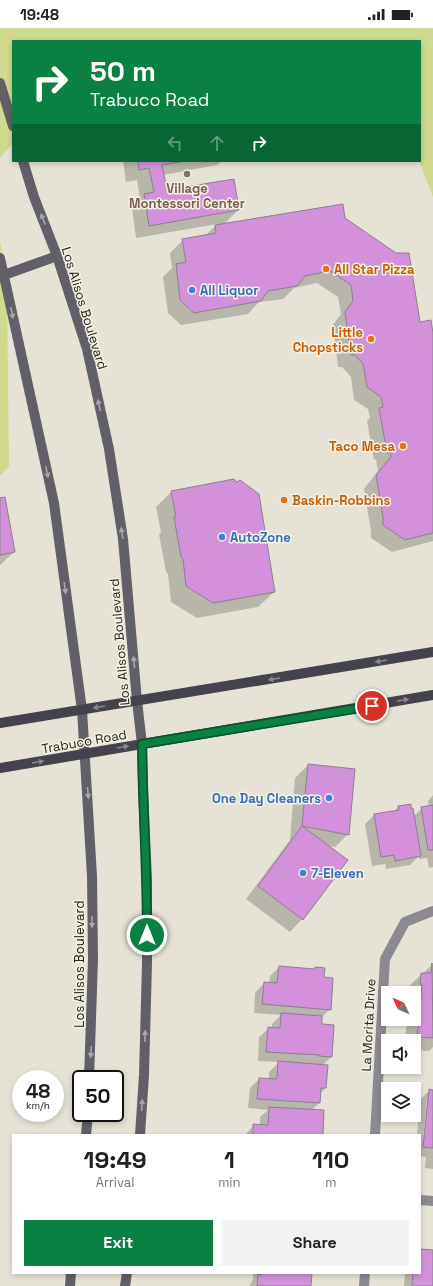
<!DOCTYPE html>
<style>
:root{--surface:#fff;--page:#f2f2f2;--text:#202124;--muted:#757577;--accent:#0b8043}
body{margin:0;font-family:"Space Grotesk",sans-serif;background:var(--page);color:var(--text);height:100vh;display:flex;flex-direction:column;font-size:15px;white-space:nowrap}
*{box-sizing:border-box;margin:0}
p{font-size:13px;color:var(--muted)}
.icon{flex:none;width:22px;height:22px;fill:none;stroke:currentColor;stroke-width:2;stroke-linecap:round;stroke-linejoin:round}
.map{position:relative;flex:1;overflow:hidden}
.details{position:absolute;left:12px;top:1106px;width:409px;height:140px;display:flex;flex-direction:column;background:var(--surface);border-radius:0px;box-shadow:0 2px 6px #0003}
.details>*{flex:none}
.banner{position:absolute;left:12px;top:12px;width:409px;height:122px;border-radius:0px;box-shadow:0 2px 6px #0003;background:#0b8043;color:#fff;overflow:hidden}
.needle{width:26px;rotate:314deg}
.controls{position:absolute;left:381px;top:958px;display:grid;gap:8px}
.controls a{display:grid;place-items:center;width:40px;height:40px;border-radius:0px;background:var(--surface);box-shadow:0 2px 6px #0003;font-size:20px}
.speed{position:absolute;left:12px;top:1042px;display:flex;gap:8px;font-size:20px;font-weight:700;text-align:center}
.speed>*{display:grid;place-content:center;width:52px;height:52px;border-radius:50%;background:var(--surface);box-shadow:0 2px 6px #0003;line-height:1}
.speed small{font-size:10px;font-weight:400}
.speed .limit{border:2px solid #111;border-radius:6px;background:#fff;color:#111}
.pin{position:absolute;display:grid;place-items:center;width:34px;height:34px;color:#fff;margin:-17px;border:2px solid #fff;border-radius:50%;box-shadow:0 1px 4px #0007}
.me{position:absolute;width:44px;margin:-22px;rotate:0deg;stroke-linejoin:round;filter:drop-shadow(0 0 3px #0008)}
.turn{display:flex;align-items:center;gap:14px;height:84px;padding:0 12px;font-size:18px}
.turn .icon{width:52px;height:52px;stroke-width:2.5}
.turn b{display:block;font-size:28px;line-height:34px}
.lanes{display:flex;align-items:center;height:38px;padding:0 12px;background:#0003;justify-content:center;gap:20px;direction:ltr}
.lanes .off{opacity:.35}
.eta{display:flex;justify-content:space-evenly;align-items:center;height:68px;text-align:center}
.eta b{font-size:24px;font-weight:700;line-height:28px}
.primary-button{display:flex;gap:8px;margin-top:auto;padding:8px 12px}
.primary-button a{flex:1;height:46px;border-radius:0px;background:var(--accent);color:#fff;font-size:16px;font-weight:700;line-height:46px;text-align:center}
.primary-button a+a{background:var(--page);color:var(--text)}
.status{display:flex;justify-content:space-between;align-items:center;height:28px;padding:0 20px;background:var(--surface);direction:ltr}
.status svg{height:11px;fill:currentColor}
.map>svg:first-child{display:block}
</style>
<div class="status"><b>19:48</b><svg viewBox="0 0 49 12"><path d="M0 12V9h3v3zM5 12V6h3v6zM10 12V3h3v9zM15 12V0h3v12zM26 1h20v11H26zM47 4h2v5h-2z"/></svg></div>
<div class="map">
<svg width="433" height="1258" viewBox="0 0 433 1258">
<rect width="100%" height="100%" fill="#e6e3d6"/>
<!-- green -->
<path fill="#cfda8e" d="M0 0H433V169L419 133H420V13H13V115L0 130Z
M0 212 7 259 9 438 0 448Z"/>
<!-- shadow -->
<path fill="#0003" fill-rule="evenodd" d="M123 133H222L217 137 163 147 166 163 238 182 224 196 344 190 419 295 433 311V513L392 524 371 510V503L364 461 378 443 376 431 374 432 367 393 370 390 368 381 354 372 351 349 342 339H338L333 297 341 286 338 269 317 255 294 260 283 271 259 274 248 286 181 297 168 285 163 249 172 240 170 225 183 212 205 208 217 196 136 210 132 180 140 171 137 152 126 154Z
M234 452 236 456 274 564 258 579 197 590 171 574 168 546 166 544 159 506 161 504 156 479 171 464Z
M0 471 14 524 0 537Z
M308 737 348 806 335 819 327 818 302 891 290 904 246 871 290 812 295 750Z
M433 767V839L429 840 427 830 419 831V828L410 837 386 841 385 836 372 838 365 796 374 787 393 784 398 779 410 777 413 789 422 780 429 779 428 773Z
M433 936V1019L429 1023 414 1022V1013H405L407 991H414V965H408L409 958Z
M279 939 323 950 330 981 321 990V997L331 1029 323 1037 326 1060 319 1066V1075L311 1083 322 1107H245L254 1097 260 1098V1089L268 1082 248 1080 250 1060 259 1051 269 1052V1044L279 1034 258 1033 259 1009 269 1000H272V996L281 987 254 985 255 965 264 955 269 956 270 948Z
M429 1063H433V1141L425 1140 426 1129 420 1128V1107H417L420 1072ZM427 1071H429L425 1113H423Z
M420 1222 433 1223V1258H404L405 1245H420Z
M253 1245H311L310 1258H249L253 1252Z"/>
<!-- building -->
<path fill="#d391db" stroke="#8a808b" d="M138 133H185L162 137 167 162 234 151 239 182 149 198 144 166 154 164 149 140 139 142Z
M343 176 345 190 396 225H409L420 294 431 292 433 305V505L405 512 383 497V489L376 447 391 429 389 419H386L379 380 383 379 381 369 367 359 363 336 355 327H351L345 284 353 273 351 257 330 243 305 248 297 258 268 263 261 273 194 285 180 272 176 236 186 234 182 211 216 205 215 197Z
M234 451 237 454 240 452 259 466 275 564 213 575 186 558 183 531 181 529 174 489H176L171 463Z
M5 469 15 524 0 527V470Z
M308 736 355 741 349 807 302 798Z
M411 776V780H413L421 828 395 833 394 827 381 829 374 786 399 782 398 778Z
M433 777V822H428L421 779Z
M302 798 348 832 303 892 258 858Z
M432 935 433 1010 417 1009 422 957 420 956 421 945H431Z
M279 938 314 941 315 939 325 940 324 949 333 950 331 982 262 976 264 954 277 955Z
M281 985 322 988V996L334 997 332 1029 319 1028 320 1027 266 1024 268 999 280 1000Z
M278 1033 328 1037 326 1060H321L320 1075 257 1071 259 1050 277 1051Z
M429 1061 433 1062V1120L423 1119Z
M269 1079 324 1082 323 1107H253V1096L268 1097Z
M420 1221 433 1222V1258H412L413 1245H420Z
M262 1245H312L311 1258H257L258 1246 261 1247Z"/>
<g fill="none" stroke-linecap="round" stroke-linejoin="round">
<!-- minor -->
<path stroke="#8b8a90" stroke-width="10" d="M375 1107 385 931 405 894 433 883
M420 1172 433 1173
M364 1258 365 1245"/>
<!-- secondary -->
<path stroke="#616068" stroke-width="10" d="M0 55 13 98
M23 133 34 169 57 228 87 321 109 421 123 511 137 673 142 716 143 763 147 851V935L144 1047 140 1107
M0 230 54 475 82 682 92 848 93 931 89 1051
M4 247 57 228
M86 1107 88 1085
M70 1258 71 1245
M125 1258 127 1245"/>
<!-- primary -->
<path stroke="#44434d" stroke-width="10" d="M0 695 433 624
M0 740 433 667"/>
</g>
<!-- one-way arrows -->
<defs><path id="oneway-solid" d="M-6-.8H1V-3.2L6.5 0L1 3.2V.8H-6Z"/></defs>
<g fill="#aaa8a6">
<use href="#oneway-solid" transform="translate(43 191) rotate(-111)"/>
<use href="#oneway-solid" transform="translate(12 285) rotate(78)"/>
<use href="#oneway-solid" transform="translate(99 377) rotate(-102)"/>
<use href="#oneway-solid" transform="translate(47 444) rotate(78)"/>
<use href="#oneway-solid" transform="translate(122 505) rotate(-99)"/>
<use href="#oneway-solid" transform="translate(65 560) rotate(82)"/>
<use href="#oneway-solid" transform="translate(134 634) rotate(-95)"/>
<use href="#oneway-solid" transform="translate(88 765) rotate(85)"/>
<use href="#oneway-solid" transform="translate(92 894) rotate(89)"/>
<use href="#oneway-solid" transform="translate(145 1008) rotate(-88)"/>
<use href="#oneway-solid" transform="translate(91 1024) rotate(93)"/>
<use href="#oneway-solid" transform="translate(142 1077) rotate(-87)"/>
</g>
<g fill="#8a8989">
<use href="#oneway-solid" transform="translate(381 633) rotate(170)"/>
<use href="#oneway-solid" transform="translate(274 651) rotate(171)"/>
<use href="#oneway-solid" transform="translate(403 672) rotate(-9)"/>
<use href="#oneway-solid" transform="translate(99 679) rotate(171)"/>
<use href="#oneway-solid" transform="translate(123 719) rotate(-10)"/>
<use href="#oneway-solid" transform="translate(38 734) rotate(-10)"/>
</g>
<g fill="none" stroke-linecap="round" stroke-linejoin="round">
<!-- route casing -->
<g stroke="#07532c" stroke-width="10">
<path id="route" d="M147 907C147 843 143 780 142 716L372 678"/>
</g>
<!-- route -->
<use href="#route" stroke="#0b8043" stroke-width="7"/>
</g>
<!-- markers -->
<circle fill="#8d6e63" stroke="#f4f1e3" stroke-width="1.5" cx="187" cy="146" r="4"/>
<g fill="#e8710a" stroke="#f4f1e3" stroke-width="1.5">
<circle cx="326" cy="241" r="4"/>
<circle cx="371" cy="311" r="4"/>
<circle cx="403" cy="418" r="4"/>
<circle cx="284" cy="472" r="4"/>
</g>
<g fill="#3f7fe0" stroke="#f4f1e3" stroke-width="1.5">
<circle cx="192" cy="262" r="4"/>
<circle cx="222" cy="509" r="4"/>
<circle cx="329" cy="770" r="4"/>
<circle cx="303" cy="845" r="4"/>
</g>
<g text-anchor="middle" stroke-width="3" stroke-linejoin="round" paint-order="stroke">
<!-- education labels -->
<g font-size="13" font-weight="bold" fill="#785e54" stroke="#f4f1e3">
<text x="187" y="165">Village<tspan x="187" dy="15">Montessori Center</tspan></text>
</g>
<!-- food labels -->
<g font-size="13" font-weight="bold" fill="#c56008" stroke="#f4f1e3" text-anchor="start">
<text x="334" y="246">All Star Pizza</text>
<text x="363" y="309" text-anchor="end">Little<tspan x="363" dy="15">Chopsticks</tspan></text>
<text x="395" y="423" text-anchor="end">Taco Mesa</text>
<text x="292" y="477">Baskin-Robbins</text>
</g>
<!-- shop labels -->
<g font-size="13" font-weight="bold" fill="#366cbe" stroke="#f4f1e3" text-anchor="start">
<text x="200" y="267">All Liquor</text>
<text x="230" y="514">AutoZone</text>
<text x="321" y="775" text-anchor="end">One Day Cleaners</text>
<text x="311" y="850">7-Eleven</text>
</g>
<!-- street labels -->
<g font-size="13" fill="#23221d" stroke="#f4f1e3">
<text transform="translate(85 280) rotate(73)" y="5">Los Alisos Boulevard</text>
<text transform="translate(119 614) rotate(-95)" y="5">Los Alisos Boulevard</text>
<text transform="translate(84 713) rotate(-10)" y="5">Trabuco Road</text>
<text transform="translate(79 936) rotate(-90)" y="5">Los Alisos Boulevard</text>
<text transform="translate(368 997) rotate(-87)" y="5">La Morita Drive</text>
</g>
</g>
</svg>
<div class="controls">
<a><svg class="needle" viewBox="-14 -14 28 28"><path d="M0-13l5 13h-10z" fill="#e53935"/><path d="M0 13l5-13h-10z" fill="#757577"/></svg></a>
<a><svg class="icon" aria-label="sound" viewBox="0 0 24 24"><path d="M4 9h4l5-4v14l-5-4H4zM17 9q2 3 0 6"/></svg></a>
<a><svg class="icon" aria-label="layers" viewBox="0 0 24 24"><path d="M12 4l9 5-9 5-9-5zM3 14l9 5 9-5"/></svg></a>
</div>
<div class="speed"><div>48<small>km/h</small></div><div class="limit">50</div></div>
<div class="pin" style="left:372px;top:678px;background:#d93025"><svg class="icon" aria-label="arrive" viewBox="0 0 24 24"><path d="M6 21V4h12l-3 4 3 4H6"/></svg></div>
<svg class="me" style="left:147px;top:907px" viewBox="-20 -20 40 40"><circle r="17" fill="#0b8043" stroke="#fff" stroke-width="3"/><path d="M0-11L8 9 0 5-8 9z" fill="#fff"/></svg>
<div class="banner">
<div class="turn"><svg class="icon" aria-label="right" viewBox="0 0 24 24"><path d="M7 20v-9h11M14 6l5 5-5 5"/></svg><div><b>50 m</b>Trabuco Road</div></div>
<div class="lanes"><svg class="icon off" aria-label="left" viewBox="0 0 24 24"><path d="M17 20v-9H6M10 6l-5 5 5 5"/></svg><svg class="icon off" aria-label="ahead" viewBox="0 0 24 24"><path d="M12 20V5M6 11l6-6 6 6"/></svg><svg class="icon" aria-label="right" viewBox="0 0 24 24"><path d="M7 20v-9h11M14 6l5 5-5 5"/></svg></div>
</div>
<section class="details">
<div class="eta">
<div><b>19:49</b><p>Arrival</p></div>
<div><b>1</b><p>min</p></div>
<div><b>110</b><p>m</p></div>
</div>
<div class="primary-button"><a>Exit</a><a>Share</a></div>
</section>
</div>
